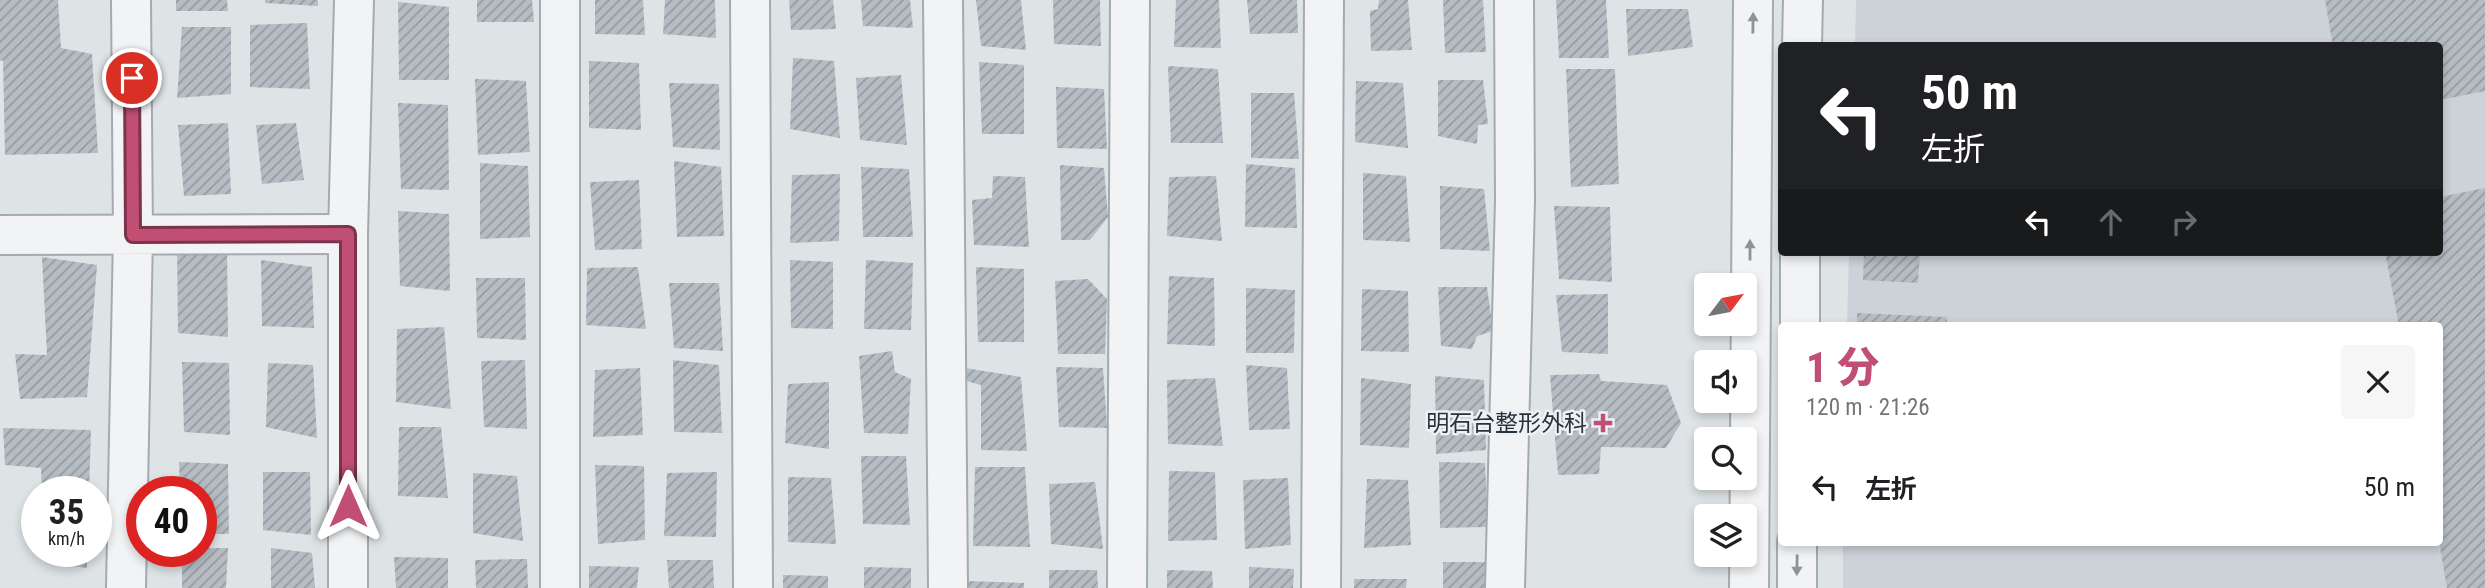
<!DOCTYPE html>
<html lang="ja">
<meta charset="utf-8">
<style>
:root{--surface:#fff;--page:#f6f6f6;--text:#202124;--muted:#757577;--accent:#c14e73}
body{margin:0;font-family:"Roboto Condensed","Noto Sans JP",sans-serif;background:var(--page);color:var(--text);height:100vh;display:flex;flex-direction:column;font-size:26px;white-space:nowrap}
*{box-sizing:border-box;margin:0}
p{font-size:23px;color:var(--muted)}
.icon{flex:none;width:38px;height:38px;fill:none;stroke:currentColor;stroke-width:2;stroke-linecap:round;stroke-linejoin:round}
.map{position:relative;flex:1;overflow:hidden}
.drawer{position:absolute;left:1778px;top:322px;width:665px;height:224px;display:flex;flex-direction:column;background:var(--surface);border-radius:7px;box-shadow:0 4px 10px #0003}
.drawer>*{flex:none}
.banner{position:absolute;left:1778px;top:42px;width:665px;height:214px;border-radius:7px;box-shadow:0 4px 10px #0003;background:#202124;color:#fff;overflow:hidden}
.needle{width:46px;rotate:58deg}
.tools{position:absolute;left:1694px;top:273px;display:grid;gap:14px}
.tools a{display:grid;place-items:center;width:63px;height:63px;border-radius:7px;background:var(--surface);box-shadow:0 4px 10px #0003;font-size:35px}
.speed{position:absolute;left:21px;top:476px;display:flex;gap:14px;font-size:35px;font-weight:700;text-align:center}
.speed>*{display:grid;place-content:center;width:91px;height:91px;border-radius:50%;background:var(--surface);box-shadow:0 4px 10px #0003;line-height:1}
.speed small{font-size:18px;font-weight:400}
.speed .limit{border:10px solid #d22;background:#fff;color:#111}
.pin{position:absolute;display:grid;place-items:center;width:60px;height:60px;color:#fff;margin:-30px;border:4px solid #fff;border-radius:50%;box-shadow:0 2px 7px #0007}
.me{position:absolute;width:77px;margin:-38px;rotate:0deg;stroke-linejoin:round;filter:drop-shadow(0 0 5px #0008)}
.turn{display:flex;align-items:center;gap:24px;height:147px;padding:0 28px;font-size:32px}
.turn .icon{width:91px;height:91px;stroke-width:2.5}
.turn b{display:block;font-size:49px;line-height:60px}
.lanes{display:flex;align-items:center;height:66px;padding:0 28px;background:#0003;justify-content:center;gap:35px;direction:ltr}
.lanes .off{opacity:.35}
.round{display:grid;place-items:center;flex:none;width:74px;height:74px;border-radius:7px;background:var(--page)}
.headline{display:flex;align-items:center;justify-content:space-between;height:119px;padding:0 28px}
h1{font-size:42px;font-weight:800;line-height:52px;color:var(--accent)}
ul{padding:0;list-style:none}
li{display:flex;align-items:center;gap:21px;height:91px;padding:0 28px}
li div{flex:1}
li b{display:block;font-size:26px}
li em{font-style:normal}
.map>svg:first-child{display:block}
</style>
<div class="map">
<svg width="2485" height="588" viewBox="0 0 2485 588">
<defs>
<pattern id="building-hatch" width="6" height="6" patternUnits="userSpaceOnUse" patternTransform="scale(1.75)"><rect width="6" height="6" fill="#b6bdc2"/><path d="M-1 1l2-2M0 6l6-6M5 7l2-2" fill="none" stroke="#949a9f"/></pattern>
</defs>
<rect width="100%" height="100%" fill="#dee3e6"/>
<!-- built -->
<path fill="#cdd2d8" d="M1856 0H2485V588H1843V543L2440 542V326L1847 325 1849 252H2440V46L1855 45Z"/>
<!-- building -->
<path fill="url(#building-hatch)" d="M0 0H58L61 48 92 54 98 153 5 155 3 60 0 61Z
M176 0H227L228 11H176Z
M265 0H318V6L265 3Z
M477 0H532L534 22H477Z
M595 0H643L645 35 595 34Z
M665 0H715L716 38 663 34Z
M789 0H833L836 29 791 30Z
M861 0H910L913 28 863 26Z
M976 0H1021L1026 50 981 46Z
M1053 0H1100L1101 46 1054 44Z
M1176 0H1219L1221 48 1174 47Z
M1247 0H1297L1298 33 1250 34Z
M1379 0H1408L1412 50 1371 51 1370 11 1378 9Z
M1443 0H1483L1486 52 1445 53Z
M1556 0H1606L1609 58H1559Z
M2325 0H2485V91L2440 100V46H2333Z
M398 2 449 7V80H399Z
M1626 9H1688L1693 47 1628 56Z
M307 23 310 89 250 87V25Z
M182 27H231V94L177 98Z
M793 58 834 61 840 138 790 129Z
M589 61 639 63 641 130 589 128Z
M979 62 1024 65V134H982Z
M1168 66 1218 69 1223 143H1171Z
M1566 69H1615L1619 184 1571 187Z
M901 75 907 145 860 140 856 78Z
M475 79 526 81 530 152 478 155Z
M1438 80H1483L1488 124 1478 125 1477 144 1438 136Z
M1356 81 1403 83 1408 148 1355 142Z
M669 83 719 84 720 150 673 147Z
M1056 87 1104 89 1107 149 1057 148Z
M1251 93H1294L1299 159 1251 158Z
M398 103 448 105 449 190 401 189Z
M228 123 231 194 184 196 178 125Z
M296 123 304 180 262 184 256 125Z
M674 161 721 167 724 236 677 237Z
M480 163 528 166 530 237 480 239Z
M1246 164 1295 168 1297 228 1245 227Z
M1060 165 1104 168 1108 217 1090 240H1061Z
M861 167 909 169 913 237H863Z
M1363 173 1406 176 1410 242 1363 240Z
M840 174 839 241 790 243 792 175Z
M993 176 1025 177 1029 247 974 245 972 200 992 198Z
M1216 176 1222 241 1167 236 1169 177Z
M639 180 642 249 595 250 590 182Z
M1440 186 1484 189 1490 251 1440 249Z
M2485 188V588H2447L2439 542 2440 326H2399L2385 252H2440V197Z
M1554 206 1610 207 1612 282 1559 279Z
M398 211 449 214 450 291 400 286Z
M177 249 227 250 228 337 178 333Z
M1864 252H1920L1918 283 1863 280Z
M42 257 97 265 87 397 20 399 15 354 47 355Z
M261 260 312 267 314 328 262 326Z
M790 260 833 262V329L791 328Z
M866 260 913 263 911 330 864 329Z
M638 267 646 329 586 325 587 268Z
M976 267 1024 269V342H978Z
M1169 276 1214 278 1215 346 1167 344Z
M476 278H525L526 340 477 338Z
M1088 279 1107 299 1105 354H1058L1055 281Z
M669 283H719L723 351 674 348Z
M1438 287H1487L1493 331 1477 336 1472 349 1441 346Z
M1246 288 1295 290 1294 353H1246Z
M1362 289 1408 291 1409 352 1361 351Z
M1608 294V354L1562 352 1556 295Z
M1857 313 1947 317V326H1857Z
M444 327 451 409 396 402 397 329Z
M892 351 895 372 911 379 908 434 864 433 859 356Z
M525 360 527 429 484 427 481 361Z
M673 360 719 365 722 433 674 432Z
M182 362 229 363 230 435 184 432Z
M268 363 313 365 317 438 266 427Z
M1246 365 1287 368 1290 429 1249 430Z
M959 367 1021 377 1027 451 981 450V385L955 378Z
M1056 367 1103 368 1107 428 1059 427Z
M640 368 643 435 593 437 595 370Z
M1599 374 1601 381 1667 385 1681 423 1666 448 1601 447 1599 474 1558 475 1550 375Z
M1435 376 1484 380 1486 450 1436 454Z
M1215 378 1223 446 1168 444 1167 380Z
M1361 378 1411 384 1409 448 1360 445Z
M829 382V449L785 443 788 384Z
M399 427H441L448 498 398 496Z
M3 428 91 430 89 492H42L41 468 5 465Z
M861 456H906L910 525 863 524Z
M179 462 228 464 229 534H201V492H180Z
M1439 462 1485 463 1488 527 1440 528Z
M595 465 644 466 645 540 598 544Z
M975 467H1025L1030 547 973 546Z
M1169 471 1215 472 1217 540 1168 541Z
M263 472H310L311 535 263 530Z
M717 472 716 537 664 536 667 473Z
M473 473 517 476 523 541 473 533Z
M788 477 831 478 836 544 788 542Z
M1288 478 1291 545 1245 549 1243 480Z
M1367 479 1408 480 1411 545 1364 548Z
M1095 482 1103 549 1051 544 1049 484Z
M201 548H228L226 588H182V551H201Z
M271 548 312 553 315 588H271Z
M50 551H87V568L51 563Z
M394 557 448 558V588H396Z
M527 559 528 588H476L475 560Z
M667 560H713L714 588H669Z
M1443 562H1487V588H1443Z
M589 566 639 567 637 588H589Z
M864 567 911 568V588H864Z
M1249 567 1294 569 1293 588H1249Z
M1049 570H1097L1098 588H1049Z
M1167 570 1212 571 1213 588H1167Z
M783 575 828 576V588H783Z
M1354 579H1407L1406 588H1354Z
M968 581 1024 583V588H968Z"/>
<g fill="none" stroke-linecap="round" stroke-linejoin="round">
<!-- minor casing -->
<g stroke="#a4abb0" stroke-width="42">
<path id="minor" d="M750 0 753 588
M943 0 948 588
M0 235 348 234
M126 588 133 235 131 0
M560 588V0
M1127 588 1130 0
M1321 588 1324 0
M1505 588 1515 200 1514 0"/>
</g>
<!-- tertiary casing -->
<g stroke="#a4abb0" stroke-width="42">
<path id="tertiary" d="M1802 46 1803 0
M1800 326V252
M348 588V234L354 0
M1749 588 1753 0
M1797 588V542"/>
</g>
<!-- minor -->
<use href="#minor" stroke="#f1f3f5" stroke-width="38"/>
<!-- tertiary -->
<use href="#tertiary" stroke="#f1f3f5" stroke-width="38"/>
</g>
<!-- one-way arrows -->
<defs><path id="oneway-solid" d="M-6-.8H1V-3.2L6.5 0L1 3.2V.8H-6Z" transform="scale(1.75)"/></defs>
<g fill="#8d9398">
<use href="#oneway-solid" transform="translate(1753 23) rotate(-89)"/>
<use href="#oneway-solid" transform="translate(1750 250) rotate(-90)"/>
<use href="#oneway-solid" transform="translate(1797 565) rotate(91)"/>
</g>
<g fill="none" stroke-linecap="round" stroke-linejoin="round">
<!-- route casing -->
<g stroke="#7d334b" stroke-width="18">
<path id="route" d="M132 78 133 235 348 234V506"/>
</g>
<!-- route -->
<use href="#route" stroke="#c14e73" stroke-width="12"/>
</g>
<!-- markers -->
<path fill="#c14e73" stroke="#edf1f4" stroke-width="2.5" d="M1599.5 412.5h7v7h7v7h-7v7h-7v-7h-7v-7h7z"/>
<g text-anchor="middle" stroke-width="5" stroke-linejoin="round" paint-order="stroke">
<!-- poi labels -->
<g font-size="23" fill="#29333c" stroke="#edf1f4" text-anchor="end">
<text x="1587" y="431">明石台整形外科</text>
</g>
</g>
</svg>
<div class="tools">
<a><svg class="needle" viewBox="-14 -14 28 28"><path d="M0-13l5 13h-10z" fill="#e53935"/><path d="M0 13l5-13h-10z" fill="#757577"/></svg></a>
<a><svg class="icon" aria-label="sound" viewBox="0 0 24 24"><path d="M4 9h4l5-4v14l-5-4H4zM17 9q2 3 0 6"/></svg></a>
<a><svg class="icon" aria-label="search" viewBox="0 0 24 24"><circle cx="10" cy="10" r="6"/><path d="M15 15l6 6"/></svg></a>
<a><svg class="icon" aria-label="layers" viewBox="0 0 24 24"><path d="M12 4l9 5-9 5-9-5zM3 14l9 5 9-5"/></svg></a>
</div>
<div class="speed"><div>35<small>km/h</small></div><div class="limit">40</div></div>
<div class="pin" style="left:132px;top:78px;background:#d93025"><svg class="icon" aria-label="arrive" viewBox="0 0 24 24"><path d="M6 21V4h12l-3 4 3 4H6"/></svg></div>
<svg class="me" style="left:348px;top:506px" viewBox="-20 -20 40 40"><path d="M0-17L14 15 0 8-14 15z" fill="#c14e73" stroke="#fff" stroke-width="4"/></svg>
<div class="banner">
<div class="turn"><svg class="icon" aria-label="left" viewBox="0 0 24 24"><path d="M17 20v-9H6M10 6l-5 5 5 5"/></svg><div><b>50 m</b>左折</div></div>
<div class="lanes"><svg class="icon" aria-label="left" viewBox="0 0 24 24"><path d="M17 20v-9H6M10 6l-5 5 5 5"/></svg><svg class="icon off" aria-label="ahead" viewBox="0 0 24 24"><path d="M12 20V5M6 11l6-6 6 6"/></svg><svg class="icon off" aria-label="right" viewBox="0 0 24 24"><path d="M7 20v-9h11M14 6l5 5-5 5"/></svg></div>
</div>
<section class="drawer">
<div class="headline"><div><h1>1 分</h1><p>120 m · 21:26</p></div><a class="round"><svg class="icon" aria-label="close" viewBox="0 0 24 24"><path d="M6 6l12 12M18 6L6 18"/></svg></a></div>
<ul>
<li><svg class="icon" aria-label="left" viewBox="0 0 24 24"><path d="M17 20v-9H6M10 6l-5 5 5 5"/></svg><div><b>左折</b></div><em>50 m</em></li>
</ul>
</section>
</div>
